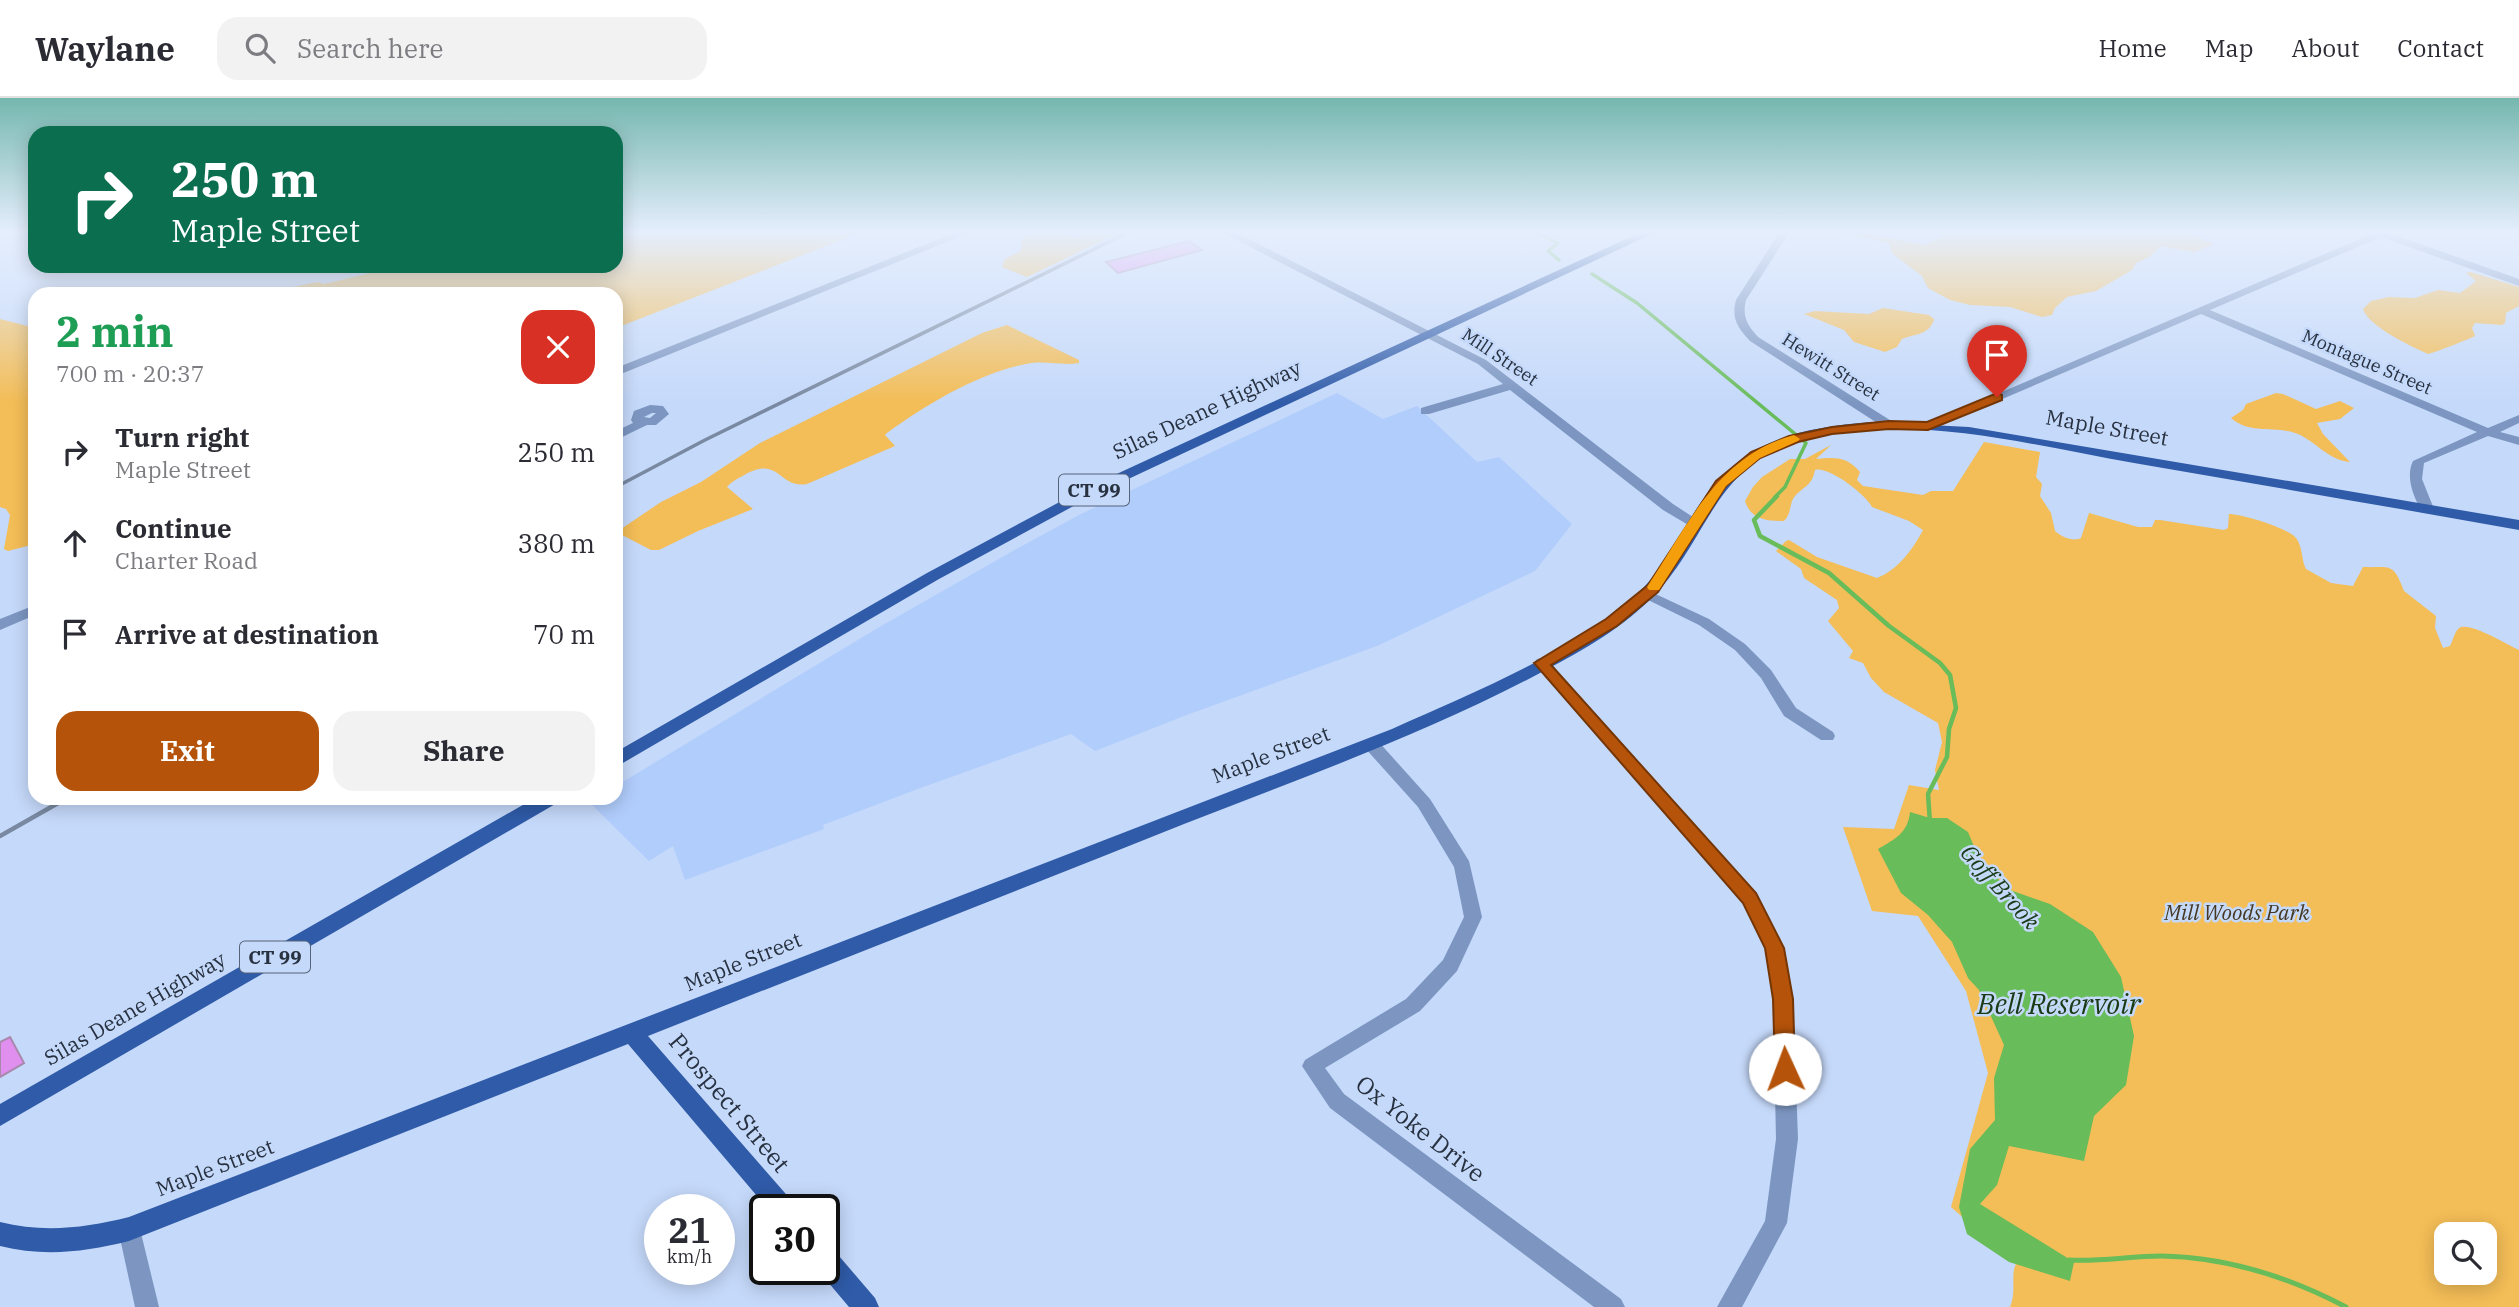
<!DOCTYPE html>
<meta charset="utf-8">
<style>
:root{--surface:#fff;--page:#f2f2f3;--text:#2b2b33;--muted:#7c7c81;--line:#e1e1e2;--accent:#b45309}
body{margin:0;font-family:"IBM Plex Serif",serif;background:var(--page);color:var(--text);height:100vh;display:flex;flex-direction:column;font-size:26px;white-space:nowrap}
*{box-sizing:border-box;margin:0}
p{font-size:23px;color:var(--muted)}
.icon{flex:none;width:38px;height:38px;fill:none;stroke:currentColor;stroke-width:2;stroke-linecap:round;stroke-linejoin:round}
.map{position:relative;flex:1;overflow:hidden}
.details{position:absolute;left:28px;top:189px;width:595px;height:518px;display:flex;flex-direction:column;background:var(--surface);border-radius:21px;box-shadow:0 4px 18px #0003}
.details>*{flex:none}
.guide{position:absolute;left:28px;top:28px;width:595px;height:147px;border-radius:21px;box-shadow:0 4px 18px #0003;background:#0b6e4f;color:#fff;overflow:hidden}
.controls{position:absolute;left:2434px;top:1124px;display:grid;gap:14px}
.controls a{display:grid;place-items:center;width:63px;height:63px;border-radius:14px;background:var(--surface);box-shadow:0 4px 18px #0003;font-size:35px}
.speed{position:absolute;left:644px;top:1096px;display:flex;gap:14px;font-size:35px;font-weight:700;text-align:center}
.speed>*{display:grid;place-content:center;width:91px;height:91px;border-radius:50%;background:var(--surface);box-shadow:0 4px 18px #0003;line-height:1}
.speed small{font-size:18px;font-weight:400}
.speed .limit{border:4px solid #111;border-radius:10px;background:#fff;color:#111}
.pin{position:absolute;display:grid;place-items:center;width:60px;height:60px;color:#fff;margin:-72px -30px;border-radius:50% 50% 50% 0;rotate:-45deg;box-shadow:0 0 7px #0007}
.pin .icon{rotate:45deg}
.me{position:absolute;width:77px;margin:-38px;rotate:358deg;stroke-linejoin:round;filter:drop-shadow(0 0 5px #0008)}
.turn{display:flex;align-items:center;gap:24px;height:147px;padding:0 28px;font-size:32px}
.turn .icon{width:91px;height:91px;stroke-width:2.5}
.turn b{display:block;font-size:49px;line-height:60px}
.round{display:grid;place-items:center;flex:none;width:74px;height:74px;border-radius:21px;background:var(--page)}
.overview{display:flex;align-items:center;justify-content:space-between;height:119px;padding:0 28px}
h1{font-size:42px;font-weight:700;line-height:52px;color:#1e9e55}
.cta{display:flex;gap:14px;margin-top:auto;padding:14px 28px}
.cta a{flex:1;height:80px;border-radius:21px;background:var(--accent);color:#fff;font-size:28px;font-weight:700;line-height:80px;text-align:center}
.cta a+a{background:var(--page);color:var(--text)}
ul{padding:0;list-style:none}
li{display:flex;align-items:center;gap:21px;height:91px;padding:0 28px}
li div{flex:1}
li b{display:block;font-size:26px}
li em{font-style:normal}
header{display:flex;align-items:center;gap:42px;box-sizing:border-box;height:98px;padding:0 35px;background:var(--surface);border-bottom:2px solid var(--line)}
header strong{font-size:33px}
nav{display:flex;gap:38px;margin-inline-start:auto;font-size:24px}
.search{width:490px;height:63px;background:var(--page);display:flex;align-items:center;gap:18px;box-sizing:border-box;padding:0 24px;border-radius:21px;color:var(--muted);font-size:26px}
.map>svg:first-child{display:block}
</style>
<header>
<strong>Waylane</strong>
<div class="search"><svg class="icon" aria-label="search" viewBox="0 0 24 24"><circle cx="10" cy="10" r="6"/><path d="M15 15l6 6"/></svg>Search here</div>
<nav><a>Home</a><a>Map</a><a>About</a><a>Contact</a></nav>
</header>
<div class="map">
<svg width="2519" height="1209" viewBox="0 0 2519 1209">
<rect width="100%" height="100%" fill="#c5d9fa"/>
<!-- built -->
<path fill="#b1cdfc" d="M1337 295 1383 321 1417 308 1477 364 1499 359 1572 426 1535 473 1377 548 1184 618 1095 653 1071 636 915 692 823 727 824 731 685 782 673 748 649 763 589 704 596 700H616V688L876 531 1011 454 1079 417Z"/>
<!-- green -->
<path fill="#f3bd57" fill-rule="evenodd" d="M616 135H859L616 230V196H258L318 184 324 186 400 168H616Z
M1032 135H1064L1075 140 1085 135H1118L1027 179 1002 169 1005 161 1021 153V141Z
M1844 135H1866L1925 147 1948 135H2190L2214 146 2194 154 2161 148 2149 159 2136 165 2132 172 2096 193 2067 199 2055 210 2052 217 2042 219 2010 209 1970 207 1950 202 1928 190 1922 178 1893 156 1888 145Z
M2471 174 2519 189V208L2506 215 2505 225 2502 227 2475 225 2472 230 2475 238C2472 240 2431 256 2428 256 2411 248 2369 229 2363 211L2371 203 2389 199 2415 200 2438 192 2460 195 2476 183 2466 175Z
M1883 210 1929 217 1934 221C1930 237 1914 236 1902 241L1897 249 1885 254 1854 244 1844 232 1804 216 1815 213 1869 216Z
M0 221 35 230V446L8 453 4 451 10 417 6 411 0 409Z
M1007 227 1079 262V265C1061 268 1045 262 1026 266 977 276 927 306 887 335L885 337 895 348 807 386C779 391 780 358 746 376 739 380 732 383 727 389L753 411 698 433 659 452H651L622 437 621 431 661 404 701 384 760 345 982 235Z
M2276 295 2283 296 2316 311 2340 303 2354 310 2340 321 2317 325 2323 336 2350 364C2330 363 2316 344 2298 336 2275 327 2250 337 2231 320L2243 312 2246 306Z
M1984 344 2040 354 2036 379 2042 386 2040 398 2051 415 2055 433C2062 439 2073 444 2081 440L2089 415 2138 429H2152L2155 422H2160L2224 432 2228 430 2229 416C2242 416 2288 430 2296 440 2303 449 2301 462 2306 471L2331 485 2353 488 2363 469C2391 470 2393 464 2404 493L2436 518 2435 530 2443 550 2450 548C2453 543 2455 531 2461 529 2474 526 2506 546 2519 552V1209H2010C2017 1193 2010 1177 2016 1166L1951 1109 1988 975 1966 893 1918 818 1872 813 1843 729 1894 731 1909 687 1939 692 1935 672 1942 644 1938 625 1884 594 1871 580 1863 565 1849 560 1853 553 1828 523 1839 510 1837 502 1804 480 1801 471 1776 453 1786 443 1789 442 1817 459 1877 480C1898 472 1913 451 1923 432L1909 423 1872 409C1866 397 1829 368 1815 372 1812 388 1804 388 1795 398 1789 405 1792 415 1784 423 1767 423 1751 422 1745 403L1753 389 1762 379 1790 361H1805L1831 347 1816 361C1834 359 1847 358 1860 374L1857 382 1863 388 1923 397 1931 393H1953ZM2446 1136H2485V1174H2446Z"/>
<!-- water -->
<path fill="#68bc5a" d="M1910 714 1930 720H1947L1968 734 1981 765 2010 792 2050 806 2093 834 2121 879 2134 938 2126 987 2094 1018 2084 1063 2009 1048 1997 1087 1980 1106 2074 1164 2070 1183 2009 1164 1967 1136 1959 1109 1970 1051 1995 1022 1994 980 2004 947 1979 892 1968 880 1952 844 1928 817 1901 795 1878 751C1895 741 1908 735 1910 714Z"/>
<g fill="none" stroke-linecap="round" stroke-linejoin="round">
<!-- stream-far2 -->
<path stroke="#68bc5a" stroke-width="3.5" d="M1537 135 1558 145 1548 153 1559 162
M1592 176 1637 205 1806 345 1785 389 1775 399"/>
<!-- stream-far1 -->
<path stroke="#68bc5a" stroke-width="4.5" d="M1777 398 1754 422 1760 438 1829 475 1889 528 1940 565 1950 577 1956 610 1949 631 1947 659 1928 696 1930 725"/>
<!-- stream -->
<path stroke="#68bc5a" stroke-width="5" d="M2069 1162C2100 1164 2130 1158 2161 1158 2226 1159 2289 1179 2346 1209"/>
</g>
<!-- building -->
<path fill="#e08fef" stroke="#a889ad" stroke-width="2" d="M1189 143 1202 152 1118 175 1106 164Z
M10 939 24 965 0 979V944Z"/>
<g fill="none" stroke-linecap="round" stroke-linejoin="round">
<!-- minor -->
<path fill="#7c96c1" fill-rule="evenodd" d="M954 135H969L616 278V270Z
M1223 135H1237L1486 262 1673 406 1702 425 1695 429 1690 428 1663 412 1510 292 1429 316H1421V310L1503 286 1478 266Z
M1779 135H1789L1746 202C1742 219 1747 226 1758 239L1893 324V330H1885L1750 243C1738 230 1731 221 1736 202Z
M2374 135H2389L2519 181V188L2381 139 2210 212 2488 330 2519 317V325L2500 334 2519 339V347L2488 338 2424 365 2422 381 2434 411 2432 414H2422C2414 399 2405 380 2413 363L2477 334 2201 216 1932 331H1924L1922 328Z
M650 307 663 308 669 316 656 327H647L616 342V333L633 325 631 322 634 313ZM652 315H656L650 320 644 319Z
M1647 492 1709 521 1745 546 1771 572 1796 610 1833 634 1835 638 1833 642H1821L1784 618 1761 580 1735 552 1699 527 1642 499 1640 496Z
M35 507V517L0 532V521Z
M1542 560 1547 561 1756 795 1783 851 1793 901 1798 1041 1787 1125 1742 1209H1717L1765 1123 1776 1041 1773 901 1765 851 1743 804 1537 569 1534 565 1537 561Z
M1371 640 1377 642 1430 701 1469 763 1482 819 1457 873 1420 913 1325 970 1344 996 1621 1201 1625 1209H1594L1330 1010 1302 968 1305 962 1406 901 1443 862 1464 819 1454 769 1418 709 1365 650 1363 646Z
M129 1120 137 1123 140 1131 159 1209H135L118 1131 121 1123Z"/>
<!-- major -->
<path fill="#2f5ba8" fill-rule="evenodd" d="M1639 135H1654L1092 398 939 481 616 669V654L927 475 1082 392Z
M1871 324 1969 329 2519 422V432C2391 409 2262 387 2134 365 2029 347 1913 314 1807 341 1717 364 1713 429 1661 490 1632 523 1591 548 1553 568 1436 632 1309 677 1184 726 1006 797 827 867 648 938L792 1103 795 1111H768L628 946 129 1143C85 1154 44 1159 0 1148V1124C44 1135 85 1130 129 1119L1392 631C1474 594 1564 559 1634 499 1659 477 1675 446 1692 418 1738 344 1789 331 1871 324Z
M535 700H559L557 705 0 1028V1006Z
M824 1148 833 1151 875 1200 879 1209H849L817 1171H824Z"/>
<!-- rail-far1 -->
<path stroke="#7989a1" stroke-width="3.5" d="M616 389 705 342 1127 135"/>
<!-- rail -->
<path stroke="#7989a1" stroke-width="4.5" d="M0 738 67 700"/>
</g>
<!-- sky -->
<linearGradient id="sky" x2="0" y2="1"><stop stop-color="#75b7af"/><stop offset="0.44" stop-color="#e5eefd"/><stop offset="1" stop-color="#e5eefd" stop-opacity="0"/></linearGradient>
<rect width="2519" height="305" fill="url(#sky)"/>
<!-- route -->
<path fill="#b45309" stroke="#753606" stroke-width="2" d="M1997 295 2002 297V302L1928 332 1889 331 1832 336 1798 344 1760 360 1726 388 1658 494 1617 528 1551 567 1756 795 1784 850 1793 901 1795 971 1792 977 1785 980 1778 977 1775 971 1773 901 1765 850 1743 805 1534 565 1606 521 1648 487 1716 383 1751 354 1789 338 1832 329 1889 323 1927 324Z"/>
<!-- slow -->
<path fill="#f59e0b" d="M1794 337 1800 341 1798 343 1760 360 1726 388 1659 492H1649L1647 489C1688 427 1717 358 1794 337Z"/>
<g text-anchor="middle" stroke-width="5" stroke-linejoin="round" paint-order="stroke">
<!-- far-street labels -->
<g font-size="18" fill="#273140" stroke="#c5d9fa">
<text transform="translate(1500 259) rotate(34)" y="6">Mill Street</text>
<text transform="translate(2367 264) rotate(23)" y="6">Montague Street</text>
<text transform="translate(1831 269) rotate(32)" y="6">Hewitt Street</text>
</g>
<!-- shield labels -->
<g fill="#c5d9fa" stroke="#566378" stroke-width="2">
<rect x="1059" y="376.5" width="70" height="31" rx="5"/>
<rect x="240" y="843.5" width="70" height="31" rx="5"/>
</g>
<g font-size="19" font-weight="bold" fill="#273140">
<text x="1094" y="399">CT 99</text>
<text x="275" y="866">CT 99</text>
</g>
<!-- street labels -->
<g font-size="21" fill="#273140" stroke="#c5d9fa">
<text transform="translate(1207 312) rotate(-25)" y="7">Silas Deane Highway</text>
<text transform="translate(2107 330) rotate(10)" y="7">Maple Street</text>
<text transform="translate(1271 657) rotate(-21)" y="7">Maple Street</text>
<text transform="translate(743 864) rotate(-22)" y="7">Maple Street</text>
<text transform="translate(135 911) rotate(-30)" y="7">Silas Deane Highway</text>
<text transform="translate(215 1070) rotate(-21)" y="7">Maple Street</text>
</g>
<!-- park labels -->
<g font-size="21" font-style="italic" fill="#453924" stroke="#c5d9fa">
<text x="2237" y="822">Mill Woods Park</text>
</g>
<!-- water labels -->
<g font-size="23" font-style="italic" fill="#1a3b15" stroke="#c5d9fa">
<text transform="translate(2000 789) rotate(48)" y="8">Goff Brook</text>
</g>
<!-- near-street labels -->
<g font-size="24" fill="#273140" stroke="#c5d9fa">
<text transform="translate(729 1005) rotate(50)" y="8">Prospect Street</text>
<text transform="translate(1420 1031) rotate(38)" y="8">Ox Yoke Drive</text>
</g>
<!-- near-water labels -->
<g font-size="28" font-style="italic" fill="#1a3b15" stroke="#c5d9fa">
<text x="2059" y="916">Bell Reservoir</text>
</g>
</g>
</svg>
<div class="controls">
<a><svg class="icon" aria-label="search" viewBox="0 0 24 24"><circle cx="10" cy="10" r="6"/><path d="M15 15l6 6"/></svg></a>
</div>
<div class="speed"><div>21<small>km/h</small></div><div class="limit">30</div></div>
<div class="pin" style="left:1997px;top:299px;background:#d93025"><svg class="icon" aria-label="arrive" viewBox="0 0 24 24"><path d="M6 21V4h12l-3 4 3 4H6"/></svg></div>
<svg class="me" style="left:1785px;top:971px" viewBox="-20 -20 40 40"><circle r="19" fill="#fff"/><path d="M0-13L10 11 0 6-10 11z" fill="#b45309"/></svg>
<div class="guide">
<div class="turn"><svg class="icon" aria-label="right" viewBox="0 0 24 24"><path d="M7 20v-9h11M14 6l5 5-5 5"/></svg><div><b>250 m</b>Maple Street</div></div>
</div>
<section class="details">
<div class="overview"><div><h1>2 min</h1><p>700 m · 20:37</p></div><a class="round" style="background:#d93025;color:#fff"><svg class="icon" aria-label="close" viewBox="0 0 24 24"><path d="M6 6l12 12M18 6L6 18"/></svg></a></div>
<ul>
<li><svg class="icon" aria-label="right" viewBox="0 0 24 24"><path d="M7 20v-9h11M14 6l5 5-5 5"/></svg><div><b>Turn right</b><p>Maple Street</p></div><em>250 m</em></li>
<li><svg class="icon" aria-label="ahead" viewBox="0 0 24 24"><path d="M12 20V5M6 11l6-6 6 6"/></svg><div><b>Continue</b><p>Charter Road</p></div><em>380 m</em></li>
<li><svg class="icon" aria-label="arrive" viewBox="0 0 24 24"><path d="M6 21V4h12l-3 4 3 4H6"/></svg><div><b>Arrive at destination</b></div><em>70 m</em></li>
</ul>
<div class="cta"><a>Exit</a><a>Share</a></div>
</section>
</div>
